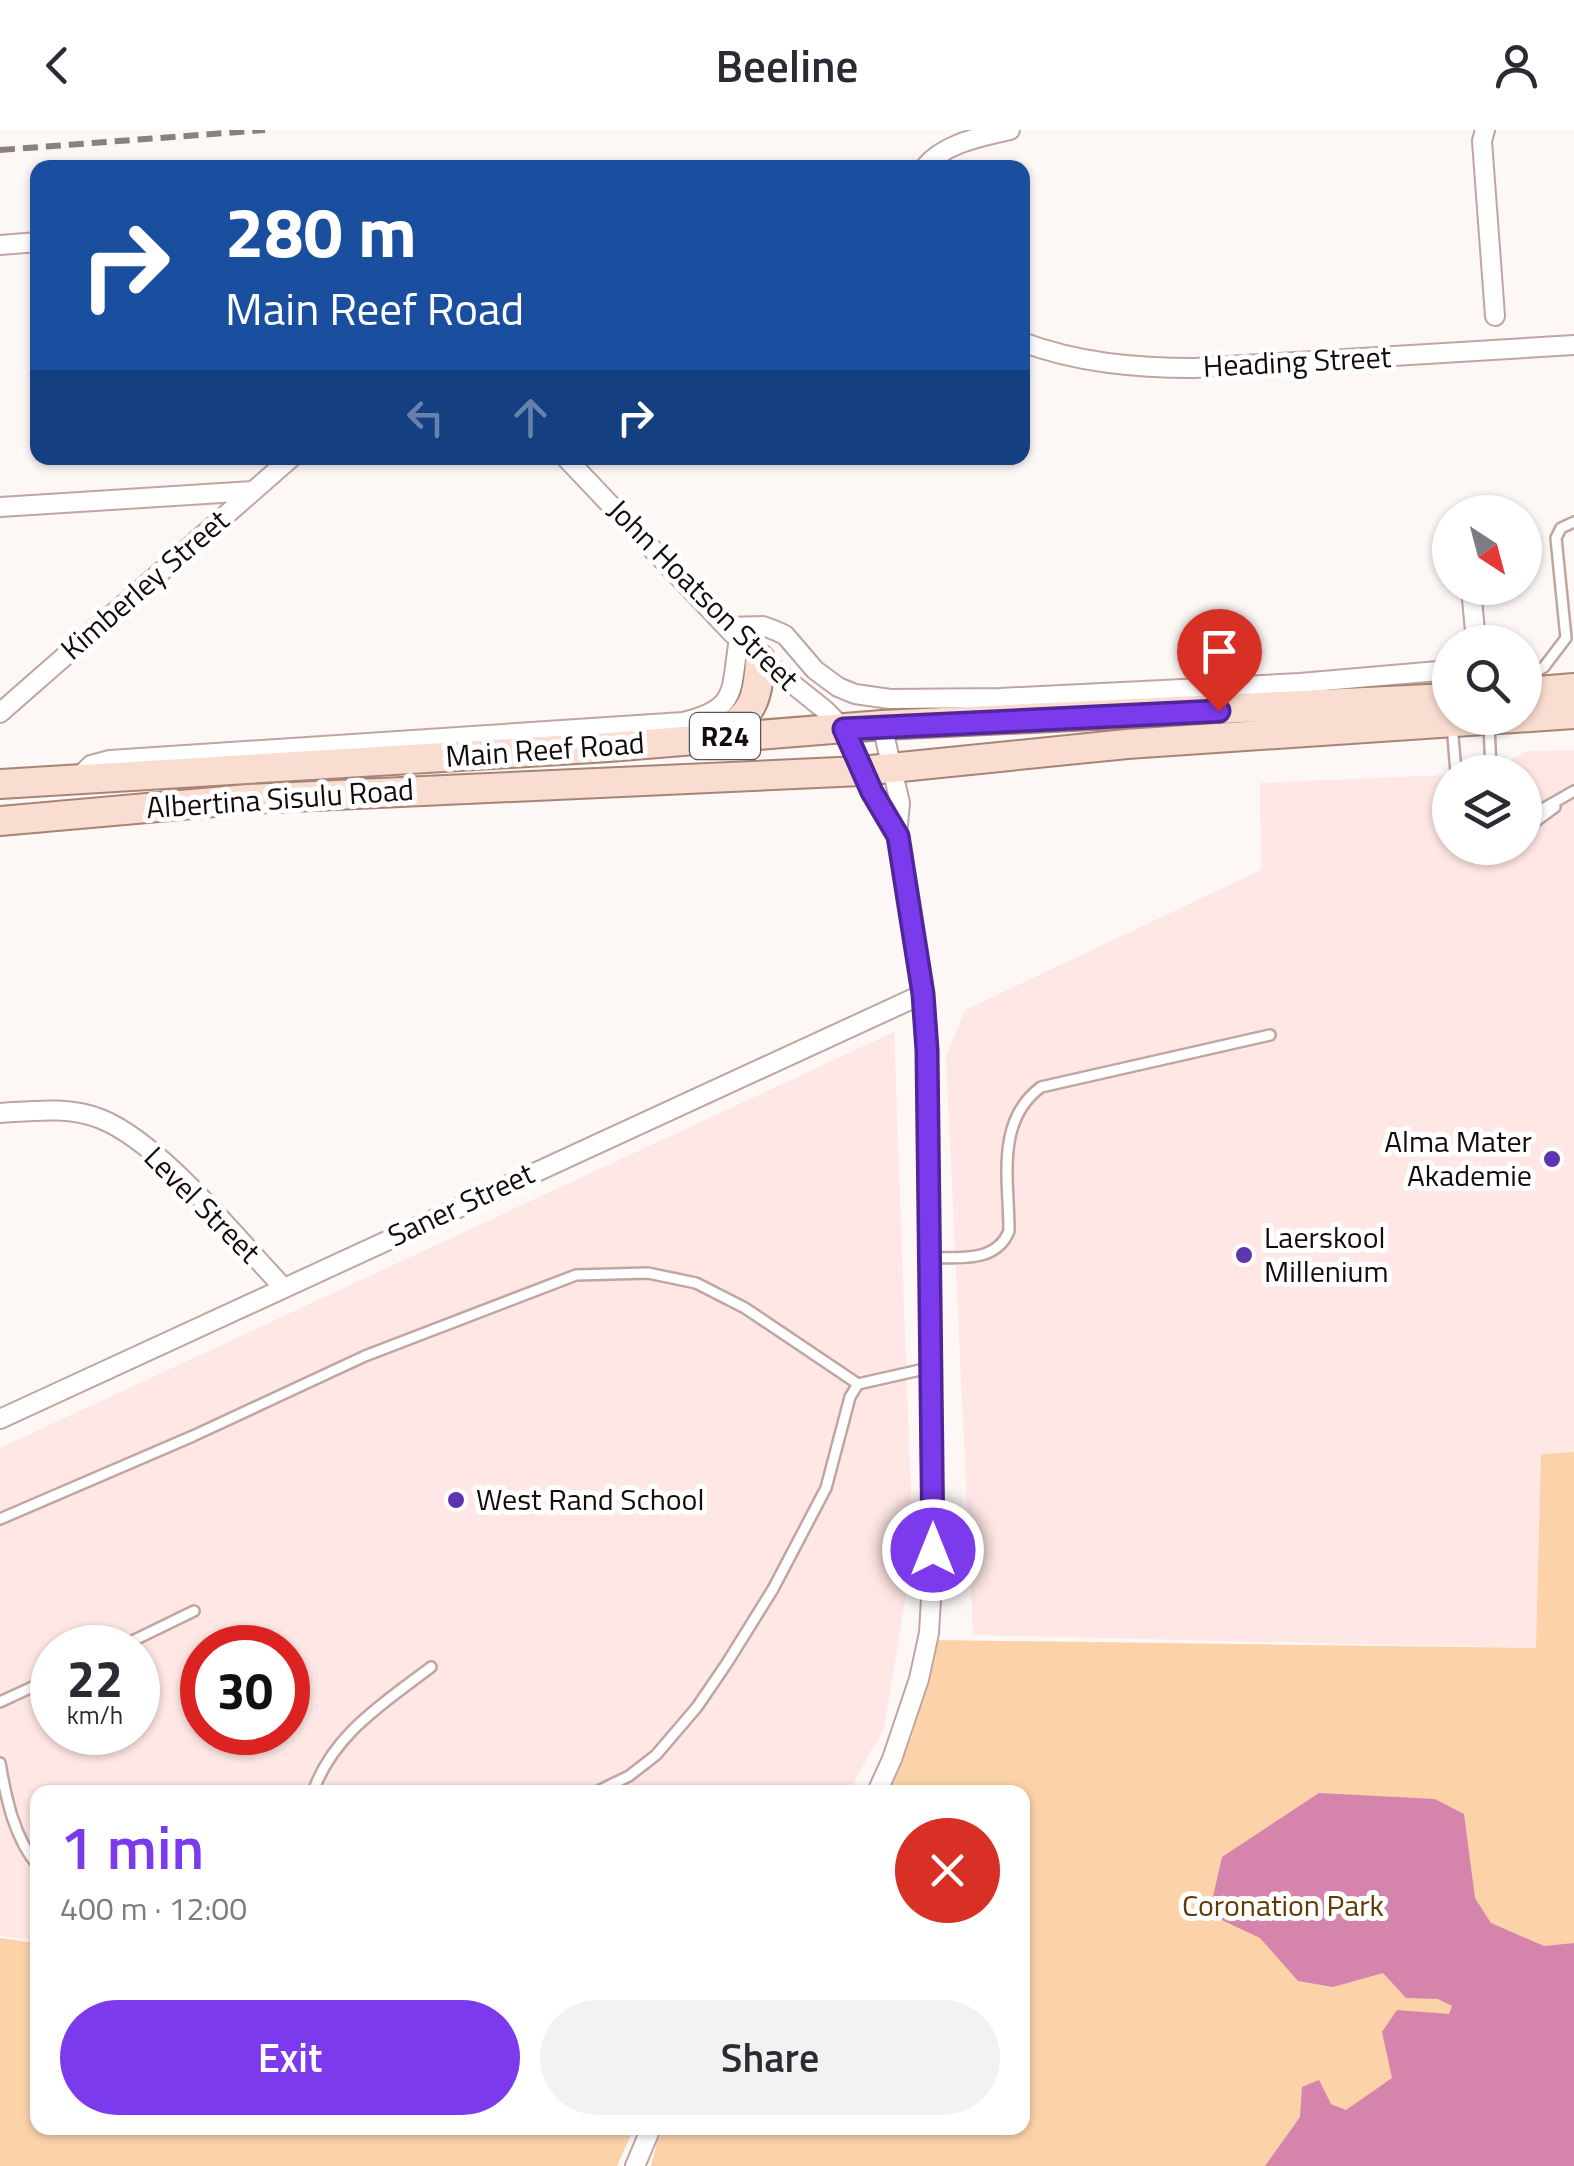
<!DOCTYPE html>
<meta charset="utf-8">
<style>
:root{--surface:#fff;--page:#f2f2f3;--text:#2b2b33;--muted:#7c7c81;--accent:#7c3aed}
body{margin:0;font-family:"Titillium Web",sans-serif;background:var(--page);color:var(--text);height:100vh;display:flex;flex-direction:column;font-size:38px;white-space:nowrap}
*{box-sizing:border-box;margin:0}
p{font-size:32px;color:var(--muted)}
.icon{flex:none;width:55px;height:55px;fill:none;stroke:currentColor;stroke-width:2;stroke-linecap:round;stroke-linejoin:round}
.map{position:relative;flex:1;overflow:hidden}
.sheet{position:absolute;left:30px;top:1655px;width:1000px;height:350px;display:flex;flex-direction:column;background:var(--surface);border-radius:20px;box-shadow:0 2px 8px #0004}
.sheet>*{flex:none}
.guide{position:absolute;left:30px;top:30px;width:1000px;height:305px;border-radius:20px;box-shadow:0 2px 8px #0004;background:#1a4fa0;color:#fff;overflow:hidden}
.needle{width:65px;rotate:144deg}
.fabs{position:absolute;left:1432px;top:365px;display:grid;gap:20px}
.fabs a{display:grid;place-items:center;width:110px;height:110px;border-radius:50%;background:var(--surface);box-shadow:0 2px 8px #0004;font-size:50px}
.speed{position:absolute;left:30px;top:1495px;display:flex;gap:20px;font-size:50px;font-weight:700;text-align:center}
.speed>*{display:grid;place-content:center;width:130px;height:130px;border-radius:50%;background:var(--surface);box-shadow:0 2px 8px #0004;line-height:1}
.speed small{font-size:25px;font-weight:400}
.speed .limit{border:15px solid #d22;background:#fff;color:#111}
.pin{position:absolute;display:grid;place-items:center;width:85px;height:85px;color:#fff;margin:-102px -42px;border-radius:50% 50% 50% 0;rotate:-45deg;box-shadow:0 0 10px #0007}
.pin .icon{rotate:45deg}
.me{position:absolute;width:110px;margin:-55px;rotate:0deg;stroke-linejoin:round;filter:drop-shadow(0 0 8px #0008)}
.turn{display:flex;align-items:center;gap:35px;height:210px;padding:0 30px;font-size:45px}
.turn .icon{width:130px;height:130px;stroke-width:2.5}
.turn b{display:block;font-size:70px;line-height:85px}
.lanes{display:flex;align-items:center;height:95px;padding:0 30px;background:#0003;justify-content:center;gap:50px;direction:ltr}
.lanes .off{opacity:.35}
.round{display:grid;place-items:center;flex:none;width:105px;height:105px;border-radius:52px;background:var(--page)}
.overview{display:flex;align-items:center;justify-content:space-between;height:170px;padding:0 30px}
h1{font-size:60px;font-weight:600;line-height:75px;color:var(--accent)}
.action{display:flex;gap:20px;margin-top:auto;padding:20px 30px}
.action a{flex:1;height:115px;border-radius:60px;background:var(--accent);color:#fff;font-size:40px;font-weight:600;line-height:115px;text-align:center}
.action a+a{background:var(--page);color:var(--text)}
header{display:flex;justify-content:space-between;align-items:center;height:130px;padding:0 30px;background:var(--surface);font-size:45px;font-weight:600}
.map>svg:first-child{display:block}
</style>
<header><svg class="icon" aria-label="back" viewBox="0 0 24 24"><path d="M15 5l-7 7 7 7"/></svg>Beeline<svg class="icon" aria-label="person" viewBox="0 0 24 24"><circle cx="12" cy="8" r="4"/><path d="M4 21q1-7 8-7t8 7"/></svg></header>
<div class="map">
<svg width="1574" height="2036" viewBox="0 0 1574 2036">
<rect width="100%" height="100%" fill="#fdf7f6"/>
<!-- built -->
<path fill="#fee7e4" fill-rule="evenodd" d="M1574 620V1322L1541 1324 1537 1518 973 1505 946 927 965 880 1261 740 1260 653 1447 645 1450 718H1525V642H1500L1499 637 1527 621Z
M894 902 913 1423 884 1599 848 1662H38L37 1811 0 1806V1318ZM52 1518H138V1602H52ZM202 1518H288V1602H202Z"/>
<!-- green -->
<path fill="#fcd2a9" d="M1574 1322V2036H651L658 2009 665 1998H1022V1662H881L912 1607 932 1510 1536 1518 1541 1324Z
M0 1808 37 1813 38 1998H634L617 2036H0Z"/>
<!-- water -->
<path fill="#d585ac" d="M1319 1663 1435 1669 1464 1684 1475 1768 1491 1793 1544 1816 1574 1813V2036H1265L1300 1987 1302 1957 1319 1950 1331 1974 1346 1980 1392 1948 1382 1902 1397 1880 1449 1884 1452 1876 1438 1869 1406 1868 1383 1843 1333 1857 1298 1851 1260 1808 1209 1784 1222 1727Z"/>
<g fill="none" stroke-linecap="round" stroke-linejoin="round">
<!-- lane casing -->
<g stroke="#c0a5a1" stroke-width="14">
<path id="lane" d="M1525 548 1544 537 1566 508 1556 408 1561 398 1574 392
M1489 593 1491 642
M1452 595 1456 642
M1525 689 1574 661
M1525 699 1555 677
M931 1128C960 1127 996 1133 1009 1101 1009 1050 995 991 1041 957L1270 905
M0 1389 193 1306 365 1226 576 1145 648 1143 696 1153 745 1178 858 1254
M118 1518 194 1481
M0 1572 52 1548
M0 1633C6 1668 14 1708 38 1736
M313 1662C333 1604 384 1573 431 1537
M596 1662 629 1646 656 1625 697 1577 727 1533 773 1459 826 1358 850 1267 858 1254 929 1238"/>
</g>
<!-- street casing -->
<g stroke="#c0a5a1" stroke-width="22">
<path id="street" d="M1485 0 1482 11 1495 186
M924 38C944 13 980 7 1010 0
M0 115 38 112
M1022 212C1078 233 1136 238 1195 238L1574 215
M566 328 733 504
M0 377 253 361
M1471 458 1476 512
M727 497 763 496 774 500 785 505 815 540 838 557 855 564 890 569 1000 568 1300 553 1450 540
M756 525 825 580 844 599 871 662 897 705
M0 583 291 328
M76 650 91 635 110 630 683 592C740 578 730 560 739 509
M0 983C33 981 69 976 101 989 161 1013 237 1109 283 1157
M0 1289 923 864
M877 1662 892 1629 919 1549 929 1503 932 1452 927 919 923 864 897 705 900 673 882 595
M635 2036 651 1998"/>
</g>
<!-- primary casing -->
<g stroke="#a68576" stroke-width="32">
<path id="primary" d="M1525 562 1574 558
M719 606C753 584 758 570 760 529
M0 654 609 617 882 595 1450 568
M0 691 248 669 861 641 1127 614 1574 584"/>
</g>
<!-- lane -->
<use href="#lane" stroke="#fff" stroke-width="9"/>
<!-- street -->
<use href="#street" stroke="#fff" stroke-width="18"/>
<!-- primary -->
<use href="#primary" stroke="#f9ddd0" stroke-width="28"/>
<!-- rail -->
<path stroke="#898180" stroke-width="6" stroke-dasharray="15 8" stroke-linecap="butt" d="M0 20 265 0"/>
</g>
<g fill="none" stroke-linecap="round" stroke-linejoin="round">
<!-- route casing -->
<g stroke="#51269a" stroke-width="25">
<path id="route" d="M933 1420 927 920 923 864 898 706 872 662 844 599 1219 581"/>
</g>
<!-- route -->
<use href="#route" stroke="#7c3aed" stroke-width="18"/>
</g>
<!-- markers -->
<g fill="#5c36ae" stroke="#fff" stroke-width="4">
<circle cx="1552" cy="1029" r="10"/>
<circle cx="1244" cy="1125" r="10"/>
<circle cx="456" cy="1370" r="10"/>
</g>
<g text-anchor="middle" stroke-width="10" stroke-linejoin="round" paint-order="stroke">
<!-- shield labels -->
<rect fill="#fff" stroke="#5a5454" stroke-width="2.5" x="690" y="583" width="70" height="46" rx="8"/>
<g font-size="28" font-weight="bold" fill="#140b0a">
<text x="725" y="616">R24</text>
</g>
<!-- street labels -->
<g font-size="30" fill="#140b0a" stroke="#fff">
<text transform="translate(1297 232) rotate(-3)" y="10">Heading Street</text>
<text transform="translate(145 455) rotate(-41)" y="10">Kimberley Street</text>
<text transform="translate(703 465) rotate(45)" y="10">John Hoatson Street</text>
<text transform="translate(545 620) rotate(-4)" y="10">Main Reef Road</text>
<text transform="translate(280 669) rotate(-4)" y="10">Albertina Sisulu Road</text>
<text transform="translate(202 1075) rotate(45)" y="10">Level Street</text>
<text transform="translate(461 1075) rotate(-25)" y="10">Saner Street</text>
</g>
<!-- poi labels -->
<g font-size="30" fill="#140b0a" stroke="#fff" text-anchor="start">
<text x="1532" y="1022" text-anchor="end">Alma Mater<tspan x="1532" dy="34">Akademie</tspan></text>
<text x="1264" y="1118">Laerskool<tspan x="1264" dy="34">Millenium</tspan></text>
<text x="476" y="1380">West Rand School</text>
</g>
<!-- park labels -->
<g font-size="30" fill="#623a05" stroke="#fff">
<text x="1283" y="1786">Coronation Park</text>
</g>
</g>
</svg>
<div class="fabs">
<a><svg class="needle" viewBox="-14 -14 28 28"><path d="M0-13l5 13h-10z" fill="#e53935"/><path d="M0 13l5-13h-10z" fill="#7c7c81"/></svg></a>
<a><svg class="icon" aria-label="search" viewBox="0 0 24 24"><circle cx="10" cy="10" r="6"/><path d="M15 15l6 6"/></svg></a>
<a><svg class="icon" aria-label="layers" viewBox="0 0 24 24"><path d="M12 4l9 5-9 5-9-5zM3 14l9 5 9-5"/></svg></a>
</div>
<div class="speed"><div>22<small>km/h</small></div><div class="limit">30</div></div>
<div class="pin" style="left:1219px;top:581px;background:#d93025"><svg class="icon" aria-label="arrive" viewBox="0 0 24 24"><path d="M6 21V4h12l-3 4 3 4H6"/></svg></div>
<svg class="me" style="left:933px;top:1420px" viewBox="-20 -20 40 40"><circle r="17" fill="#7c3aed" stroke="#fff" stroke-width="3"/><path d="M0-11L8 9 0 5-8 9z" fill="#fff"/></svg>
<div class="guide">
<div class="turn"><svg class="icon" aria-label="right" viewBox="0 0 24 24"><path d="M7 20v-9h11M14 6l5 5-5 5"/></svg><div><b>280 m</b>Main Reef Road</div></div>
<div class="lanes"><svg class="icon off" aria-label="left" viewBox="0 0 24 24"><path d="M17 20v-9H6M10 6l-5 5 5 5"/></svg><svg class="icon off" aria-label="ahead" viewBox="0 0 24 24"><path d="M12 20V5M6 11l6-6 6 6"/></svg><svg class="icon" aria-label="right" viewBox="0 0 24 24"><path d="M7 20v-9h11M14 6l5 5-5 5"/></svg></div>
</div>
<section class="sheet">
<div class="overview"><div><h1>1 min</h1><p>400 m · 12:00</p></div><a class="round" style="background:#d93025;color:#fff"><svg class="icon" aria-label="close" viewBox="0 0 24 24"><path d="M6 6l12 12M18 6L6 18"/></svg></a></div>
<div class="action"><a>Exit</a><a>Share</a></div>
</section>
</div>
